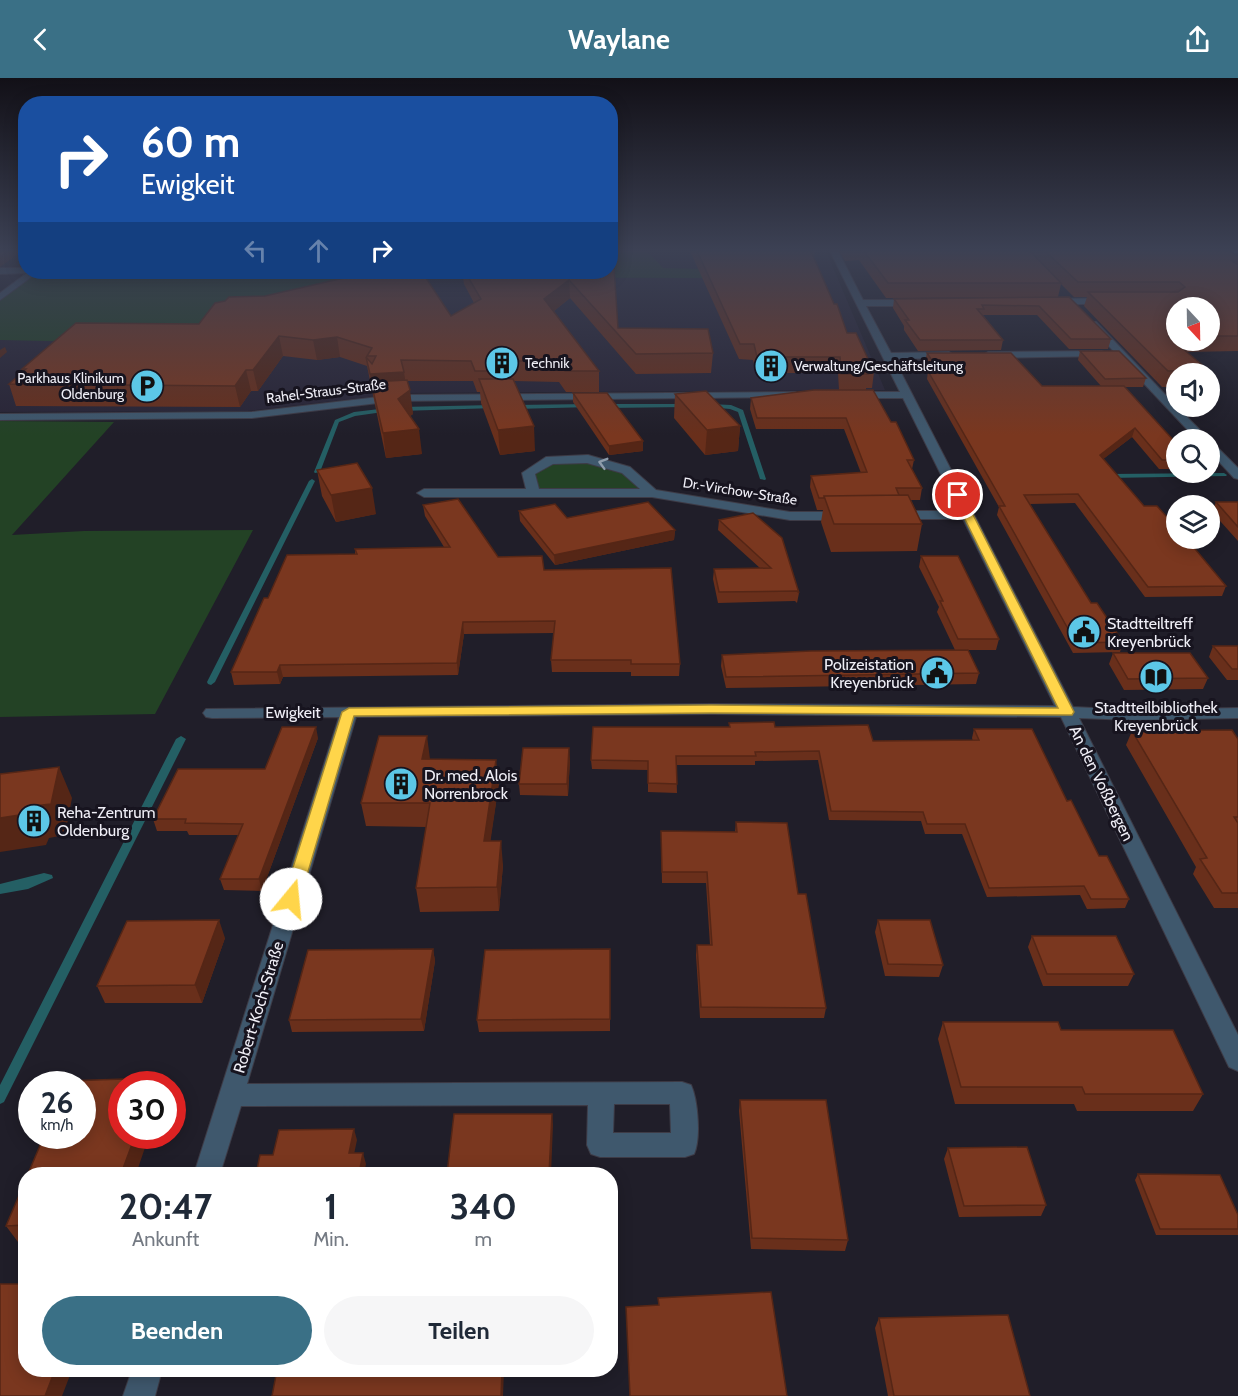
<!DOCTYPE html>
<html lang="de">
<meta charset="utf-8">
<style>
:root{--surface:#fff;--page:#f6f6f7;--text:#1f2937;--muted:#747a83;--accent:#3a7086}
body{margin:0;font-family:Cabin,sans-serif;background:var(--page);color:var(--text);height:100vh;display:flex;flex-direction:column;font-size:22px;white-space:nowrap}
*{box-sizing:border-box;margin:0}
p{font-size:20px;color:var(--muted)}
.icon{flex:none;width:33px;height:33px;fill:none;stroke:currentColor;stroke-width:2;stroke-linecap:round;stroke-linejoin:round}
.map{position:relative;flex:1;overflow:hidden}
.sheet{position:absolute;left:18px;top:1089px;width:600px;height:210px;display:flex;flex-direction:column;background:var(--surface);border-radius:24px;box-shadow:0 3px 15px #0003}
.sheet>*{flex:none}
.hud{position:absolute;left:18px;top:18px;width:600px;height:183px;border-radius:24px;box-shadow:0 3px 15px #0003;background:#1a4fa0;color:#fff;overflow:hidden}
.needle{width:39px;rotate:158deg}
.buttons{position:absolute;left:1166px;top:219px;display:grid;gap:12px}
.buttons a{display:grid;place-items:center;width:54px;height:54px;border-radius:50%;background:var(--surface);box-shadow:0 3px 15px #0003;font-size:30px}
.speed{position:absolute;left:18px;top:993px;display:flex;gap:12px;font-size:30px;font-weight:700;text-align:center}
.speed>*{display:grid;place-content:center;width:78px;height:78px;border-radius:50%;background:var(--surface);box-shadow:0 3px 15px #0003;line-height:1}
.speed small{font-size:15px;font-weight:400}
.speed .limit{border:9px solid #d22;background:#fff;color:#111}
.pin{position:absolute;display:grid;place-items:center;width:51px;height:51px;color:#fff;margin:-26px;border:3px solid #fff;border-radius:50%;box-shadow:0 2px 6px #0007}
.me{position:absolute;width:66px;margin:-33px;rotate:17deg;stroke-linejoin:round;filter:drop-shadow(0 0 4px #0008)}
.turn{display:flex;align-items:center;gap:21px;height:126px;padding:0 24px;font-size:27px}
.turn .icon{width:78px;height:78px;stroke-width:2.5}
.turn b{display:block;font-size:42px;line-height:51px}
.lanes{display:flex;align-items:center;height:57px;padding:0 24px;background:#0003;justify-content:center;gap:30px;direction:ltr}
.lanes .off{opacity:.35}
.eta{display:flex;justify-content:space-evenly;align-items:center;height:102px;text-align:center}
.eta b{font-size:36px;font-weight:700;line-height:42px}
.primary-button{display:flex;gap:12px;margin-top:auto;padding:12px 24px}
.primary-button a{flex:1;height:69px;border-radius:36px;background:var(--accent);color:#fff;font-size:24px;font-weight:700;line-height:69px;text-align:center}
.primary-button a+a{background:var(--page);color:var(--text)}
header{display:flex;justify-content:space-between;align-items:center;height:78px;padding:0 24px;background:var(--accent);color:#fff;font-size:27px;font-weight:700}
.map>svg:first-child{display:block}
</style>
<header><svg class="icon" aria-label="back" viewBox="0 0 24 24"><path d="M15 5l-7 7 7 7"/></svg>Waylane<svg class="icon" aria-label="share" viewBox="0 0 24 24"><path d="M12 15V3M7 8l5-5 5 5M5 13v7h14v-7"/></svg></header>
<div class="map">
<svg width="1238" height="1318" viewBox="0 0 1238 1318">
<rect width="100%" height="100%" fill="#201e29"/>
<!-- built -->
<path fill="#282435" d="M611 173H826L885 312 403 315 248 333 0 334V233L53 194H610Z"/>
<!-- green -->
<path fill="#234225" d="M611 173H695L648 174 663 190 704 191 708 200 348 199 230 242 90 264 0 262V220L38 194H610Z
M0 343 114 344 12 457 84 453 253 452 155 636 0 639Z
M588 381 626 392 652 415H533L528 395 550 382Z"/>
<!-- water -->
<path fill="#245f64" d="M44 795 52 797 53 800 28 811 0 816V806Z"/>
<g fill="none" stroke-linecap="round" stroke-linejoin="round">
<!-- stream -->
<path fill="#245f64" fill-rule="evenodd" d="M589 326 592 328 591 329 515 331 512 329 515 327Z
M685 326 688 328 687 329 605 330 602 328 605 326Z
M710 326 731 327 743 332 766 401 765 402 760 401 738 334 730 331 708 329 707 328Z
M493 327 496 329 495 330 401 333 398 331 401 329Z
M388 330 391 332 390 333 355 338 339 344 320 394 315 395 314 394 335 342 354 334Z
M1224 395 1227 397 1226 398 1108 400 1105 398 1108 396Z
M312 401 315 403 215 604 211 607 208 606 207 604 309 403Z
M181 658 186 661 4 1024 0 1026V1007L176 661Z"/>
<!-- street casing -->
<g stroke="#3d3b46" stroke-width="2">
<path id="street" d="M830 173H838L863 222H919L924 225 919 228H866L891 275 949 274 954 277 949 280 894 281 1073 629 1133 632 1238 630V640L1133 642 1079 640 1238 957V993L1229 989 1061 639 712 636 356 639 247 1006 682 1004 691 1007C698 1022 701 1061 694 1076L685 1079H600L591 1076 587 1067 588 1027 241 1028 220 1096H194L339 639 212 640 206 639 203 635 206 631 712 626 1055 628 963 441H894L887 437 894 433H959L903 320H853L847 317 853 314H900ZM614 1026H670L671 1055H613Z
M0 190H26V194H38L0 222V215L27 195 0 196Z
M1111 220 1114 221V225L1051 227 1046 224 1051 221Z
M1090 244H1096L1176 328 1238 390V401L1234 400 1209 373V362H1197L1090 248Z
M1102 273 1107 276 1106 278 988 280 983 277 988 274Z
M795 314 801 317 799 319 395 323 252 340 0 342V336L252 334 395 317Z
M588 377 630 389 656 412 790 434H846L853 438 846 442H790L652 419H424L417 415 424 411H526L522 395 546 379ZM587 385 622 395 640 411H539L535 396 553 386Z
M132 1292H162L155 1318H123Z"/>
</g>
<!-- secondary casing -->
<g stroke="#3d3b46" stroke-width="2">
<path id="secondary" d="M1233 173H1238V175H1234Z"/>
</g>
<!-- street -->
<use href="#street" fill="#3f586d" fill-rule="evenodd"/>
<!-- secondary -->
<use href="#secondary" fill="#4f7899" fill-rule="evenodd"/>
</g>
<!-- wall -->
<path fill="#692f1b" fill-rule="evenodd" d="M690 173H815L814 179 847 255 874 294 872 310H866V312L891 344 914 382 912 391 922 410 920 422H911L922 446 917 473 831 474 821 444 823 432H817L810 409 811 398 861 395 844 351H756L750 331 751 320 839 312 838 295H756L753 282 739 281Z
M839 173H1229L1238 178V273L1187 274 1208 292 1207 296H1176V309H1162L1084 228 1087 219H1074L1061 206 1058 219 886 220 859 182 845 183ZM1176 230H1209V262H1176Z
M352 194H422L451 238 474 225 464 206 462 194H610L618 250 713 275 711 295 636 296 570 220 554 233 599 293V314H566L559 304 514 303 535 373 500 377 481 325 480 314H477L473 303H407L413 336 410 338 422 376 386 380 367 288 340 279 317 282 283 278 258 313H251L240 329 16 328 9 306 23 294 22 291 199 246 265 218 357 197Z
M1069 219 1111 261 1108 271H1069L1037 237H983L1003 262 1001 272 918 273 904 252V248L893 230 894 221Z
M1080 273 1146 300 1143 309H1125L1176 365V391H1159L1132 359 1103 381 1144 428 1226 508 1222 518 1145 519 1075 425 1030 426 1091 525 1123 564 1120 574 1073 575 997 437 999 429 927 301 928 293H932L925 283 927 275 1042 308H1101L1078 282Z
M573 315 643 363V373L609 377 573 324Z
M675 316 740 348 738 373 705 377 674 340Z
M317 392 376 436 336 444 322 418Z
M1216 424H1238V463L1212 434Z
M423 427 498 479 544 492 680 586 679 598H631V594H552L551 582 554 555 464 556 458 597 283 599 280 606 234 607 231 594 268 520 355 476V471L444 469 425 438Z
M519 433 567 440 675 452 674 462 555 487 520 443Z
M719 442 799 515 797 525 795 523 718 525 713 501 714 491 760 490 718 452Z
M921 478 999 561 996 572H955L937 534 939 529 919 489Z
M1213 568H1238V602H1227L1209 579Z
M1113 575 1208 600 1203 611 1124 612 1109 586Z
M722 577 979 595 976 606 726 610 721 588Z
M729 645 775 649 873 663H973L972 660 974 651 1067 723 1099 778 1129 821 1125 830 1087 831 1080 817 987 819 962 756H925L921 743 829 742 818 682 755 683V687H676L677 715 648 714V692L592 691 591 682 729 649Z
M1132 653 1238 661V830H1214L1193 796 1196 789 1126 667Z
M318 660 262 813 224 812 220 801 238 757H189L187 753H157L153 741 265 691Z
M430 681 499 705 490 763 503 787 499 833 420 834 416 810 426 749 366 748 361 725Z
M570 681 568 718 520 717 519 706Z
M736 744 798 816 826 930 824 940H700L696 877 697 867H710L706 805H662L661 753 735 754Z
M878 842 943 887 939 899 885 898 875 854Z
M1032 858 1134 896 1128 908H1043L1028 869Z
M225 860 202 925H105L97 908Z
M433 871 435 883 424 953 292 954 289 942Z
M610 871V953L479 954 477 942Z
M943 944 1061 952 1203 1016 1193 1033H1077L1074 1026H955L938 961Z
M740 1022 848 1162 845 1173 751 1171 739 1033Z
M948 1070 1046 1127 1041 1138 959 1139 944 1081Z
M1138 1096 1238 1137V1157H1156L1135 1102Z
M26 1101V1164H18L6 1148Z
M658 1220 787 1318H630L626 1229 658 1228Z
M879 1240 1030 1318H888L875 1250Z"/>
<!-- shaded-wall -->
<path fill="#552616" d="M8 173H22L0 189V179Z
M569 202 570 220 545 240 544 221Z
M279 258 283 278 258 313 253 292Z
M337 259 340 279 317 282 313 262Z
M5 269 7 274 0 280V272Z
M246 292 251 313 240 329 235 308Z
M404 294 407 314 410 312 413 336 401 345 371 304 373 317 370 296Z
M534 348 535 373 500 377 498 352Z
M740 348 738 373 705 377 707 352Z
M1135 350 1132 359 1097 386 1100 377Z
M419 351 422 376 386 380 383 355Z
M643 363V373L609 377V368Z
M372 410 376 436 336 444 331 417Z
M675 452 674 462 555 487 554 477Z
M463 544 464 556 458 597 457 585Z
M280 587 283 599 280 606 277 594Z
M316 649 318 660 262 813 259 801Z
M427 658 430 681 425 705 422 681Z
M569 670 570 681 568 718 567 706Z
M496 682 499 705 487 787 484 763Z
M59 689 72 720 65 757 49 760 46 767 0 774V740L34 728Z
M501 763 503 787 499 833 497 809Z
M219 842 225 860 202 925 195 907Z
M433 871 435 883 424 953 421 941Z
M154 1000 157 1006H152Z
M552 1036 553 1047 551 1096H549Z
M354 1051 357 1062 352 1086 349 1075Z
M135 1058H149L136 1096H121Z
M363 1075 366 1086 364 1096H359Z
M55 1292H72L62 1318H45Z
M502 1292H504L503 1318H501Z"/>
<!-- building -->
<path fill="#7a371f" stroke="#552616" stroke-width="1.5" d="M0 173H8L0 179Z
M697 173H811L834 226H837L847 255H856L874 294H867L868 296H841L840 279H757L754 266H740Z
M864 173H1030L1061 205H888Z
M1045 173H1229L1238 178V183H1232L1238 187V258H1209V230H1176V258L1169 259 1208 292 1168 293 1088 214H1178L1185 209 1179 204H1078Z
M610 189H614L618 250 708 251 713 275 636 276 569 202 544 221 599 293H565L559 283H504L509 293H475L471 283 401 282 404 294 370 296 366 279 372 286 376 278H367L372 270 337 259 313 262 279 258 253 292H246L235 308 9 306 26 291H22L76 245 199 246 215 225 225 223 229 219 265 218 370 194H422L451 238 481 221 465 194H610Z
M1069 219 1111 261H1071L1039 228 982 227 984 231H977L1003 262H920L905 242H909L894 221Z
M1080 273H1119L1146 300 1105 301Z
M927 275H1011L1042 308H1124L1176 365V382H1162L1135 350 1100 377 1144 428H1157L1176 449V460H1186L1226 508 1148 509 1078 416 1024 417 1091 525H1097L1123 564 1076 565 999 428H1005L928 293H939Z
M479 301H513L534 348 498 352Z
M407 302 410 312 398 321 419 351 383 355 371 304Z
M814 312H873L891 344H896L914 382H907L922 410H896L899 417 824 418V420H819L811 398 867 394 846 340H757L751 320Z
M706 313 740 348 707 352 675 316Z
M573 315H607L643 363 609 368Z
M357 385 372 410 331 417 317 392Z
M908 417 922 446H834L824 418Z
M458 421 498 479 542 478 544 492 671 490 680 586H631V582H551L555 543 463 544 457 585 280 587 277 594H231L264 520H268L287 477 357 476 355 471 450 469 423 427Z
M648 424 675 452 554 477 519 433 555 426 567 440Z
M1216 424H1238V449Z
M753 435 782 460 799 515 797 513 719 514 714 491 771 490 719 442Z
M921 478H958L999 561H958L940 523H943Z
M1213 568H1238V591H1232Z
M968 572 979 595 726 599 722 577 811 573Z
M1113 575H1190L1208 600 1128 601Z
M774 644 775 649 868 647 873 663 979 662 974 651H1032L1067 723 1071 722 1099 778H1107L1129 821H1091L1084 808 989 810 965 746H927L923 734 831 733 819 673 755 674 756 678H676L677 706 648 705V683L591 682 593 649H730L729 645Z
M282 649H316L259 801H220L243 746 185 745 186 741H153L178 691H265Z
M1232 652 1238 661V739H1234L1238 745V815H1222L1200 781 1207 780 1132 653Z
M379 658H427L422 681 496 682 484 763H501L497 809 416 810 430 725H361Z
M523 670H569L567 706H519Z
M59 689 51 726 34 728 32 735 0 740V696Z
M736 744 787 745 798 816H806L826 930 701 929 697 867H712L707 794H662L661 753 737 754Z
M219 842 195 907 97 908 127 843Z
M878 842H930L943 887 888 886Z
M1032 858H1116L1134 896H1047Z
M433 871 421 941 289 942 308 872Z
M610 871V941L477 942 485 872Z
M943 944H1058L1061 952H1173L1203 1016H1085L1082 1009H961Z
M154 1000 152 1006H122V1058H135L121 1096H28L44 1058H82V1006H65L66 1003Z
M740 1022H826L848 1162 752 1160Z
M454 1036H552L549 1096H447Z
M354 1051 349 1075H363L359 1096H256L260 1077H273L279 1052Z
M1027 1069 1046 1127 964 1128 948 1070Z
M1138 1096 1220 1097 1238 1137V1151H1160Z
M26 1101V1147L6 1148Z
M0 1206H26V1292H55L45 1318H0Z
M771 1214 787 1318H630L626 1229 659 1227 658 1220Z
M1008 1237 1030 1318H894L879 1240Z
M277 1292H502L501 1318H272Z"/>
<!-- one-way arrows -->
<defs><path id="oneway-chevron" d="M-2-3.5L2.5 0L-2 3.5" fill="none" stroke-width="1.6" stroke-linecap="round" stroke-linejoin="round" transform="scale(1.5)"/></defs>
<use stroke="#8e9cab" href="#oneway-chevron" transform="translate(603 385) rotate(-164)"/>
<!-- sky -->
<linearGradient id="sky" x2="0" y2="1"><stop stop-color="#121017"/><stop offset="0.48" stop-color="#3c4154"/><stop offset="1" stop-color="#3c4154" stop-opacity="0"/></linearGradient>
<rect width="1238" height="357" fill="url(#sky)"/>
<!-- route -->
<path fill="#ffd54a" stroke="#a68a30" stroke-width="1.5" d="M958 414 963 417 1074 634 1072 637 711 635 354 638 300 821 297 825H286L283 821 342 634 349 630 711 627 1058 630 953 417Z"/>
<!-- icons -->
<defs>
<g id="building-disc" transform="scale(1.725)"><circle r="9.5" fill="#5cc7e7" stroke="#17141f"/><path d="M-4-6H4V6H1V3H-1V6H-4ZM-2.5-4.3h1.7v1.8h-1.7ZM.8-4.3h1.7v1.8H.8ZM-2.5-1h1.7V.8h-1.7ZM.8-1h1.7V.8H.8Z" fill="#111"/></g>
<g id="parking-disc" transform="scale(1.725)"><circle r="9.5" fill="#5cc7e7" stroke="#17141f"/><path d="M-3.5-5.5H1a3.5 3.5 0 0 1 0 7H-1V5.5H-3.5ZM-1-3.4V-.6H.8a1.4 1.4 0 0 0 0-2.8Z" fill="#111"/></g>
<g id="civic-disc" transform="scale(1.725)"><circle r="9.5" fill="#5cc7e7" stroke="#17141f"/><path d="M-.6-6.5H3V-4.5H.6V-3L4-1V1h2V6H-6V1h2V-1L-.6-3ZM-1.2 2.5V6h2.4V2.5Z" fill="#111"/></g>
<g id="library-disc" transform="scale(1.725)"><circle r="9.5" fill="#5cc7e7" stroke="#17141f"/><path d="M-6-4Q-3-5.5-.7-3.5V5Q-3 3-6 4ZM6-4Q3-5.5 .7-3.5V5Q3 3 6 4Z" fill="#111"/></g>
</defs>
<g fill-rule="evenodd">
<use href="#building-disc" x="502" y="285"/>
<use href="#building-disc" x="771" y="288"/>
<use href="#parking-disc" x="147" y="308"/>
<use href="#civic-disc" x="1084" y="554"/>
<use href="#civic-disc" x="937" y="595"/>
<use href="#library-disc" x="1156" y="599"/>
<use href="#building-disc" x="401" y="706"/>
<use href="#building-disc" x="34" y="743"/>
</g>
<g text-anchor="middle" stroke-width="6" stroke-linejoin="round" paint-order="stroke">
<!-- far-poi labels -->
<g font-size="14" fill="#efeef6" stroke="#17141f" text-anchor="start">
<text x="525" y="290">Technik</text>
<text x="794" y="293">Verwaltung/Geschäftsleitung</text>
<text x="124" y="305" text-anchor="end">Parkhaus Klinikum<tspan x="124" dy="16">Oldenburg</tspan></text>
</g>
<!-- far-street labels -->
<g font-size="14" fill="#efeef6" stroke="#17141f">
<text transform="translate(326 313) rotate(-7)" y="5">Rahel-Straus-Straße</text>
<text transform="translate(740 413) rotate(9)" y="5">Dr.-Virchow-Straße</text>
</g>
<!-- poi labels -->
<g font-size="16" fill="#efeef6" stroke="#17141f" text-anchor="start">
<text x="1107" y="551">Stadtteiltreff<tspan x="1107" dy="18">Kreyenbrück</tspan></text>
<text x="914" y="592" text-anchor="end">Polizeistation<tspan x="914" dy="18">Kreyenbrück</tspan></text>
<text x="1156" y="635" text-anchor="middle">Stadtteilbibliothek<tspan x="1156" dy="18">Kreyenbrück</tspan></text>
<text x="424" y="703">Dr. med. Alois<tspan x="424" dy="18">Norrenbrock</tspan></text>
<text x="57" y="740">Reha-Zentrum<tspan x="57" dy="18">Oldenburg</tspan></text>
</g>
<!-- street labels -->
<g font-size="16" fill="#efeef6" stroke="#17141f">
<text x="293" y="640">Ewigkeit</text>
<text transform="translate(1102 705) rotate(64)" y="6">An den Voßbergen</text>
<text transform="translate(258 929) rotate(-73)" y="6">Robert-Koch-Straße</text>
</g>
</g>
</svg>
<div class="buttons">
<a><svg class="needle" viewBox="-14 -14 28 28"><path d="M0-13l5 13h-10z" fill="#e53935"/><path d="M0 13l5-13h-10z" fill="#747a83"/></svg></a>
<a><svg class="icon" aria-label="sound" viewBox="0 0 24 24"><path d="M4 9h4l5-4v14l-5-4H4zM17 9q2 3 0 6"/></svg></a>
<a><svg class="icon" aria-label="search" viewBox="0 0 24 24"><circle cx="10" cy="10" r="6"/><path d="M15 15l6 6"/></svg></a>
<a><svg class="icon" aria-label="layers" viewBox="0 0 24 24"><path d="M12 4l9 5-9 5-9-5zM3 14l9 5 9-5"/></svg></a>
</div>
<div class="speed"><div>26<small>km/h</small></div><div class="limit">30</div></div>
<div class="pin" style="left:958px;top:417px;background:#d93025"><svg class="icon" aria-label="arrive" viewBox="0 0 24 24"><path d="M6 21V4h12l-3 4 3 4H6"/></svg></div>
<svg class="me" style="left:291px;top:821px" viewBox="-20 -20 40 40"><circle r="19" fill="#fff"/><path d="M0-13L10 11 0 6-10 11z" fill="#ffd54a"/></svg>
<div class="hud">
<div class="turn"><svg class="icon" aria-label="right" viewBox="0 0 24 24"><path d="M7 20v-9h11M14 6l5 5-5 5"/></svg><div><b>60 m</b>Ewigkeit</div></div>
<div class="lanes"><svg class="icon off" aria-label="left" viewBox="0 0 24 24"><path d="M17 20v-9H6M10 6l-5 5 5 5"/></svg><svg class="icon off" aria-label="ahead" viewBox="0 0 24 24"><path d="M12 20V5M6 11l6-6 6 6"/></svg><svg class="icon" aria-label="right" viewBox="0 0 24 24"><path d="M7 20v-9h11M14 6l5 5-5 5"/></svg></div>
</div>
<section class="sheet">
<div class="eta">
<div><b>20:47</b><p>Ankunft</p></div>
<div><b>1</b><p>Min.</p></div>
<div><b>340</b><p>m</p></div>
</div>
<div class="primary-button"><a>Beenden</a><a>Teilen</a></div>
</section>
</div>
